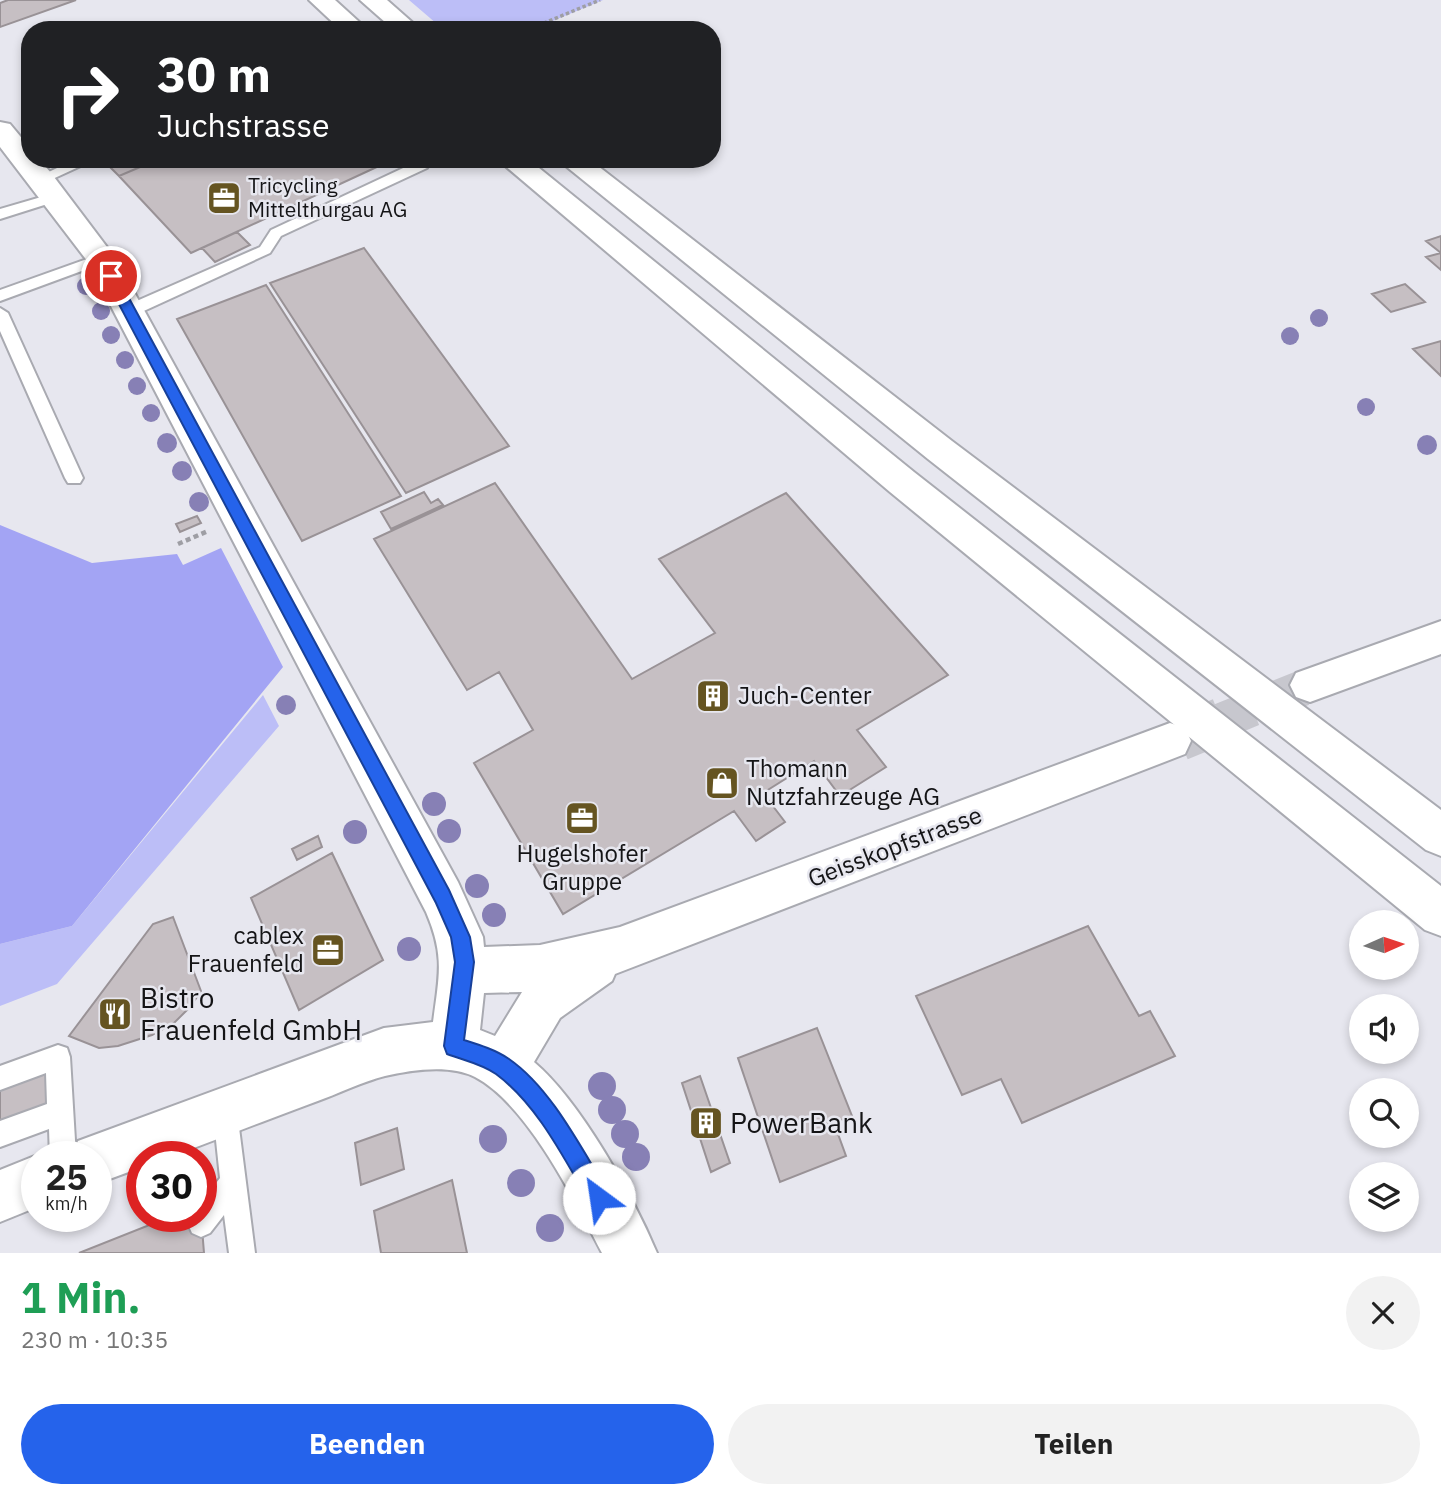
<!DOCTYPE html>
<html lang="de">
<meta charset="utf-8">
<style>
:root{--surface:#fff;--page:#f2f2f2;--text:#222;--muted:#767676;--accent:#2563eb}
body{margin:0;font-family:"IBM Plex Sans",sans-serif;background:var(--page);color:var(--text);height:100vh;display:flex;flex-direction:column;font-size:26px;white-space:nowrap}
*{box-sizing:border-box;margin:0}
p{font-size:23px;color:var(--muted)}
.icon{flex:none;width:38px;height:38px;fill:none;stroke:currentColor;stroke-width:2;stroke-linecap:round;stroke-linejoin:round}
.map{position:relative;height:1253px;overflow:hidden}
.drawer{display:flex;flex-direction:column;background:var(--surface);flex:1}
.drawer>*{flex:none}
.banner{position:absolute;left:21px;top:21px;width:700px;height:147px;border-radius:28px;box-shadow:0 4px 10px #0003;background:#202124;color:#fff;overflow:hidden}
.needle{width:46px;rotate:87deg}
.controls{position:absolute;left:1349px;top:910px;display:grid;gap:14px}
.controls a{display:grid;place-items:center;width:70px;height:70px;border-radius:50%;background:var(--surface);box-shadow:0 4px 10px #0003;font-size:35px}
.speed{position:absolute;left:21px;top:1141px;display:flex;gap:14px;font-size:35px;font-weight:700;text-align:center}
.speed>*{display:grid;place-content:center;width:91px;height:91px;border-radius:50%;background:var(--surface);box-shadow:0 4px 10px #0003;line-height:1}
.speed small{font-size:18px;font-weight:400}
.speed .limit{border:10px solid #d22;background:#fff;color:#111}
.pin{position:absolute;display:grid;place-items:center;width:60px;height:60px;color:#fff;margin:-30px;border:4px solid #fff;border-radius:50%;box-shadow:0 2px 7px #0007}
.me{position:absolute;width:77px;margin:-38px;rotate:329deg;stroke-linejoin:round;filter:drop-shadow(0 0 5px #0008)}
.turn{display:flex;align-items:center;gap:24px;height:147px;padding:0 21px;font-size:32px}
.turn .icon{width:91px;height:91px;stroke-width:2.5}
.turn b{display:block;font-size:49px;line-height:60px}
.round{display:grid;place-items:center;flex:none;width:74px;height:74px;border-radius:37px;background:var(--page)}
.head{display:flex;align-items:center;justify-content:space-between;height:119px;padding:0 21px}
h1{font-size:42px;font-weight:700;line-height:52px;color:#1e9e55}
.action{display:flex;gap:14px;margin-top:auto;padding:14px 21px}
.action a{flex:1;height:80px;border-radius:42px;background:var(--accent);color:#fff;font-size:28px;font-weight:700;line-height:80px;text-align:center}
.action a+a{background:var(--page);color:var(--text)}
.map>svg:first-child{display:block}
</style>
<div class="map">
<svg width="1441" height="1253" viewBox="0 0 1441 1253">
<rect width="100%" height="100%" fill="#e7e7ef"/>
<!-- green -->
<path fill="#bcbef7" d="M409 0H603L531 30H444Z
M263 695 279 726 57 984 0 1006V944L72 926Z"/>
<!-- forest -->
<path fill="#a3a4f4" d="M0 525 92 563 177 554 183 565 221 548 283 667 72 926 0 944Z"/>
<!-- building -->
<path fill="#c6bfc3" stroke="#999296" stroke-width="2" d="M8 0H76L0 27V3Z
M123 159H159L119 176 108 165Z
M159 159H394L191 253 119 176Z
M237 232 250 245 215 262 202 248Z
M1441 236V270L1426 257 1441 253 1426 241Z
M364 248 509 446 406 493 270 283Z
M1405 284 1425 302 1391 312 1372 294Z
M266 285 401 496 302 541 177 319Z
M1441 341V376L1413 349Z
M495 483 632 679 715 633 659 559 786 493 948 675 857 730 886 767 840 796 814 761 763 793 785 822 756 841 734 811 563 914 474 763 533 730 499 672 467 690 374 539Z
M424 492 431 503 438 499 443 505 391 529 381 512Z
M197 516 201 523 180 532 176 524Z
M318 836 322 847 297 860 292 849Z
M332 853 383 960 299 1010 251 898Z
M173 917 201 991 190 1007 174 1023 152 1035 118 1046 99 1048 69 1036 153 924Z
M1088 926 1139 1016 1150 1011 1175 1056 1022 1123 1001 1079 962 1095 916 996Z
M817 1028 852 1116 834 1123 846 1156 780 1182 738 1058Z
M48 1068 49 1110 0 1127V1084Z
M700 1076 730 1163 711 1172 682 1083Z
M397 1128 404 1169 361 1185 355 1143Z
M452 1180 467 1253H381L374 1211Z
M172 1216H201L204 1253H79Z"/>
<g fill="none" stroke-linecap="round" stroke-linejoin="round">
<!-- street-tunnel-far1 -->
<path stroke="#c7c7ce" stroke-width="36" stroke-dasharray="36 18" stroke-linecap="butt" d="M1219 722 1310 685"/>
<!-- street-tunnel -->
<path stroke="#c7c7ce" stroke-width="46" stroke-dasharray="46 24" stroke-linecap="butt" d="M1179 738 1223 720"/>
<!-- lane casing -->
<g stroke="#a9aab1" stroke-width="4">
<path id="lane" d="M76 159H96L46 182H36L34 179Z
M418 159H432L427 168 281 236 270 253 135 315H123L121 311 123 307 260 247 271 230 416 162Z
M55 193 62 197 60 200 0 219V209Z
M101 254 108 259 106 262 0 301V290Z
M0 308 8 313 83 478 80 483H68L65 478 0 331Z
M58 1045 67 1048 70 1057 76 1157H50L49 1129 0 1147V1121L47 1104 46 1073 0 1090V1066Z
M225 1100 234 1103 237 1112 255 1253H229L224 1215 210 1233 201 1237 192 1233 188 1224 191 1216H201V1202L220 1178 213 1112 216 1103Z"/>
</g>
<!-- street casing -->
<g stroke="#a9aab1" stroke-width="4">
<path id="street" d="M0 122 10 124 30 148V159H39L51 173 116 259 458 882 483 937 484 947 540 945 620 927 1170 723 1185 728 1191 741 1185 754 615 974 612 981 560 1018 534 1062C581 1102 633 1196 657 1253H602C575 1201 527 1104 475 1077 450 1064 411 1070 385 1076 361 1082 338 1094 315 1102 266 1120 218 1139 170 1157H142V1167L96 1184V1157H71L78 1141 384 1028 433 1022C439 976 445 956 426 912L88 262 0 147ZM522 992 495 1036 480 1030 484 993Z
M1441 621V654L1310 702 1296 697 1290 685 1296 673Z
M37 1155 40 1157H37V1207L0 1222V1170Z"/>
</g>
<!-- highway casing -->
<g stroke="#a9aab1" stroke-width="4">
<path id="highway" d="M309 0H335L368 30H341Z
M360 0H387L421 30H394Z
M497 159H528L914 472 1441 886V936L1425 930 890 492Z
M557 159H589L952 441 1441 810V856L1426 850 928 459Z"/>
</g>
<!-- path-far1 -->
<path stroke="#9e9ea4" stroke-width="3.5" stroke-dasharray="3.5 2.5" stroke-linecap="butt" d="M527 30 600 0"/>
<!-- path -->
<path stroke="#9e9ea4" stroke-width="4.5" stroke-dasharray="5 3.5" stroke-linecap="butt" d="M178 544 208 531"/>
<!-- lane -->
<use href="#lane" fill="#fff" fill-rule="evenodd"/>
<!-- street -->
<use href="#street" fill="#fff" fill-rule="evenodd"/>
<!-- highway -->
<use href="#highway" fill="#fff" fill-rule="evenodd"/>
</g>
<!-- trees -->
<g fill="#8780b5">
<circle cx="128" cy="264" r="8"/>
<circle cx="86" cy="286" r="9"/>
<circle cx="101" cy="311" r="9"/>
<circle cx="1319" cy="318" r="9"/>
<circle cx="111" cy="335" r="9"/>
<circle cx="1290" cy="336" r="9"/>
<circle cx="125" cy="360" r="9"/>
<circle cx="137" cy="386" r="9"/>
<circle cx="1366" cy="407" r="9"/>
<circle cx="151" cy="413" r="9"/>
<circle cx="167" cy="443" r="10"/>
<circle cx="1427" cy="445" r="10"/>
<circle cx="182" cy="471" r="10"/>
<circle cx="199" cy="502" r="10"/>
<circle cx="286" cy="705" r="10"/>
<circle cx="434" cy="804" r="12"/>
<circle cx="449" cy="831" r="12"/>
<circle cx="355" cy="832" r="12"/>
<circle cx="477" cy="886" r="12"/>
<circle cx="494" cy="915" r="12"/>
<circle cx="409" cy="949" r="12"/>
<circle cx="602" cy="1086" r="14"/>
<circle cx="612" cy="1110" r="14"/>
<circle cx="625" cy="1134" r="14"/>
<circle cx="493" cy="1139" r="14"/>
<circle cx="636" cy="1157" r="14"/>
<circle cx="521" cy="1183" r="14"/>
<circle cx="550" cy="1228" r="14"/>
</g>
<!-- route -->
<path fill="#2563eb" stroke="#184099" stroke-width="2" d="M111 272 117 276 449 890 470 937 474 962 464 1040C480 1045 496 1050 509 1059 551 1088 581 1148 607 1190L610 1198 607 1206 599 1209 592 1206C565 1161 539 1106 496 1074 482 1064 463 1060 447 1054L444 1046 455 962 451 937 436 903 104 276Z"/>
<!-- icons -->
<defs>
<g id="office-square" transform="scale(1.75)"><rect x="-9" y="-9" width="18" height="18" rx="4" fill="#655421" stroke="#e7e7ef"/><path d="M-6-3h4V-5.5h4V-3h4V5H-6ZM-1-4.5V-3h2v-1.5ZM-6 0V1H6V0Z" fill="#fff"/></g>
<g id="building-square" transform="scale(1.75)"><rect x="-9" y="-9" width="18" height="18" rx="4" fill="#655421" stroke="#e7e7ef"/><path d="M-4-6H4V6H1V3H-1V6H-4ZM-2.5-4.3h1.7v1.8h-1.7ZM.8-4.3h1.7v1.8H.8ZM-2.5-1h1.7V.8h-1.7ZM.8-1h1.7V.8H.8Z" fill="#fff"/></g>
<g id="shop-square" transform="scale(1.75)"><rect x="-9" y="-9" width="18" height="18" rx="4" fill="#655421" stroke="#e7e7ef"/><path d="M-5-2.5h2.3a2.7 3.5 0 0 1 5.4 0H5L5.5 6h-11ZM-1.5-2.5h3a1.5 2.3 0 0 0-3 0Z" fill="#fff"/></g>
<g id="restaurant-square" transform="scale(1.75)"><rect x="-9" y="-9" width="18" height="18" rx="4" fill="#655421" stroke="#e7e7ef"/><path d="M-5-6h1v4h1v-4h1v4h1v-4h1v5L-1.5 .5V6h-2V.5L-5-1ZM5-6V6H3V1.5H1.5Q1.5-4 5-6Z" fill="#fff"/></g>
</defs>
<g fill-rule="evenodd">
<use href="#office-square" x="224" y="198"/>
<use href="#building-square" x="713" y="696"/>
<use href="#shop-square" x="722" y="783"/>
<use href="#office-square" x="582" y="818"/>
<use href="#office-square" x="328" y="950"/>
<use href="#restaurant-square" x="115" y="1014"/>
<use href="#building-square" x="706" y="1123"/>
</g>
<g text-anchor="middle" stroke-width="5" stroke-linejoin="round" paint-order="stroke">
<!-- far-poi labels -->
<g font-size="21" fill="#141416" stroke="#e7e7ef" text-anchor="start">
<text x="248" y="193">Tricycling<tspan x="248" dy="24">Mittelthurgau AG</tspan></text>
</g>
<!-- poi labels -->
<g font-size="24" fill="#141416" stroke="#e7e7ef" text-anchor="start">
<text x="738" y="704">Juch-Center</text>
<text x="746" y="777">Thomann<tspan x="746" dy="28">Nutzfahrzeuge AG</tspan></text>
<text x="582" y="862" text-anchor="middle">Hugelshofer<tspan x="582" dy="28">Gruppe</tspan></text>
<text x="304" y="944" text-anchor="end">cablex<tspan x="304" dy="28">Frauenfeld</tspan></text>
</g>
<!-- street labels -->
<g font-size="24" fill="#141416" stroke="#e7e7ef">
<text transform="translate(895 847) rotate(-21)" y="8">Geisskopfstrasse</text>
</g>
<!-- near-poi labels -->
<g font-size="28" fill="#141416" stroke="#e7e7ef" text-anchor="start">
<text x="140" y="1008">Bistro<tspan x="140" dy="32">Frauenfeld GmbH</tspan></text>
<text x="730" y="1133">PowerBank</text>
</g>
</g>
</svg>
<div class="controls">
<a><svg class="needle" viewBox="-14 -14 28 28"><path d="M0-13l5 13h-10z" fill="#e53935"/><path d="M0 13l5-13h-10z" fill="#767676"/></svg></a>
<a><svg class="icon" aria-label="sound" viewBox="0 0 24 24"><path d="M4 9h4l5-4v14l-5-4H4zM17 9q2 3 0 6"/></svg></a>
<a><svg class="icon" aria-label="search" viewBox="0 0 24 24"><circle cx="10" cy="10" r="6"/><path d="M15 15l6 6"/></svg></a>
<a><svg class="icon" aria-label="layers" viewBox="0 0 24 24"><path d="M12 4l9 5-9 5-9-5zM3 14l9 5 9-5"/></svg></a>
</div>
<div class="speed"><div>25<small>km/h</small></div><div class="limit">30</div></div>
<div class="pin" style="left:111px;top:276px;background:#d93025"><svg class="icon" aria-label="arrive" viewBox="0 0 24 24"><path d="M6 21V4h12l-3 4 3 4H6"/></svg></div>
<svg class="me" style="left:599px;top:1198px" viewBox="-20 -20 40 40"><circle r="19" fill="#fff"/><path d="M0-13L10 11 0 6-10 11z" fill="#2563eb"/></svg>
<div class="banner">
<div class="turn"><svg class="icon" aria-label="right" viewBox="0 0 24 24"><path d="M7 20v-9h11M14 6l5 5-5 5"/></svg><div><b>30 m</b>Juchstrasse</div></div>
</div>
</div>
<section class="drawer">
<div class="head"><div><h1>1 Min.</h1><p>230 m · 10:35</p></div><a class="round"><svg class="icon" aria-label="close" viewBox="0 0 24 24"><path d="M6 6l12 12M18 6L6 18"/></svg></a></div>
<div class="action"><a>Beenden</a><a>Teilen</a></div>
</section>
